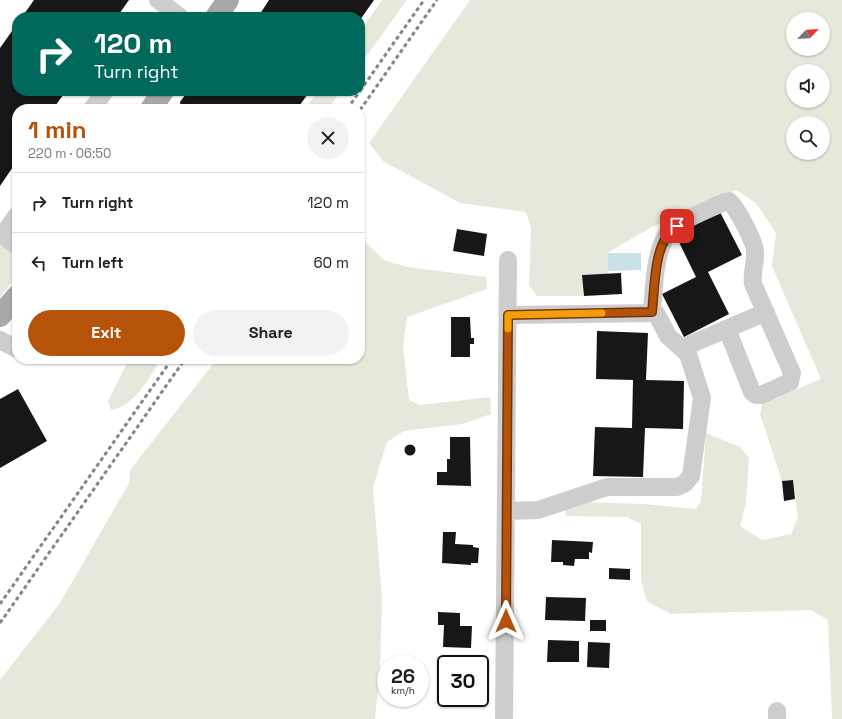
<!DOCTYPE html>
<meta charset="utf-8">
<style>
:root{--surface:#fff;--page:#f2f2f2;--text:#202124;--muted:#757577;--line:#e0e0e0;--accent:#b45309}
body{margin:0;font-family:"Space Grotesk",sans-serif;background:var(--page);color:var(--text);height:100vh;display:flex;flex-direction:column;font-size:15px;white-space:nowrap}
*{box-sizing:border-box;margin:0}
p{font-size:13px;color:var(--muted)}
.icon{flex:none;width:22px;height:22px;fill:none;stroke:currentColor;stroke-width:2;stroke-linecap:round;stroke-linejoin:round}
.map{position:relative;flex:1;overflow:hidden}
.details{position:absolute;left:12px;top:104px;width:353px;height:260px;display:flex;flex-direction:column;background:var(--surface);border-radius:16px;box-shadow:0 1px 3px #0004}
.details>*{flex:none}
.guide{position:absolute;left:12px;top:12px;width:353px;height:84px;border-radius:16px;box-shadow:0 1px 3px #0004;background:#00695c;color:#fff;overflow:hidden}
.needle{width:26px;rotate:65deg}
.fabs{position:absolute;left:786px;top:12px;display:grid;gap:8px}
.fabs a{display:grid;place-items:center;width:44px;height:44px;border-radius:50%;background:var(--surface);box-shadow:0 1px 3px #0004;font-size:20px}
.speed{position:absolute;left:377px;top:655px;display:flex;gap:8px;font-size:20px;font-weight:700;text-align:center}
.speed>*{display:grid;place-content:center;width:52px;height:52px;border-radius:50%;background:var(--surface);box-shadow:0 1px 3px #0004;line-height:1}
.speed small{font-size:10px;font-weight:400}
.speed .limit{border:2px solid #111;border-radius:6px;background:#fff;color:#111}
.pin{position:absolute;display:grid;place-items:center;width:34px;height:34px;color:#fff;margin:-17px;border-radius:8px;box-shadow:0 2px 6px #0006}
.me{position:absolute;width:44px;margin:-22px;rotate:0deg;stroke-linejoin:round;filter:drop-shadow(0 0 3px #0008)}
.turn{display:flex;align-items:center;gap:14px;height:84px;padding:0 16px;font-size:18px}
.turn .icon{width:52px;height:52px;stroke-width:2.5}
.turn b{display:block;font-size:28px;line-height:34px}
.round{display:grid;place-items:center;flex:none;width:42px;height:42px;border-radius:21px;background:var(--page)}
.overview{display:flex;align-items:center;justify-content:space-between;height:68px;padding:0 16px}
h1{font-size:24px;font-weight:600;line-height:30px;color:var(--accent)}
.primary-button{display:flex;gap:8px;margin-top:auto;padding:8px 16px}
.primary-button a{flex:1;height:46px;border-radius:24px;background:var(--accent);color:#fff;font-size:16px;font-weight:600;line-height:46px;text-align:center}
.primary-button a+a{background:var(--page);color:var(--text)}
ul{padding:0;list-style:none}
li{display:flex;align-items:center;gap:12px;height:60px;padding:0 16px;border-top:1px solid var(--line)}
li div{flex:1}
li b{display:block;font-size:15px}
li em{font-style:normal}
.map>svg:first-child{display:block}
</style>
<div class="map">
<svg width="842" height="719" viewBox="0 0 842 719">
<rect width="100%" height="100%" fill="#fff"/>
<!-- green -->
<path fill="#e5e9dc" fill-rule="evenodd" d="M382 0H407L360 65V32Z
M470 0H842V719H832L828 620 811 610 671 614 647 601 641 581V524L627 517 566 516 564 507 575 502 644 504 696 509 701 501 706 433 740 447 749 458 746 503 740 526 762 540 791 534 798 517 793 480 782 481 760 414 762 404 821 379 772 266 776 233 756 203 736 190 652 227 607 253 608 274 582 275 584 296H537L529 285 531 228 526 212 460 203 383 161 369 143ZM793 19H823V49H793ZM793 71H823V101H793ZM793 123H823V153H793Z
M318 91H341L328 109H305Z
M360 237 384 260 407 267 486 277 487 289 407 317 403 346 409 400 420 405 490 397 491 414 462 424 404 431 387 442 373 487 382 599 380 669 375 719H0V680L60 603 129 483 130 470 217 359H360Z
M0 243 17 258V277L0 297Z
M129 359H161C149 378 135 406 111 410L108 401Z"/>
<!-- water -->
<path fill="#cae1e8" d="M607 253H641V270L608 271Z"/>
<!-- building -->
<path fill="#171717" d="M34 0H129L117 17H22Z
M269 0H374L360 20V17H258Z
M17 24V91H66L53 109H17V161L0 186V48Z
M188 91H310L297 109H181L180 102Z
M720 212 742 255 708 272 729 314 684 337 662 294 696 277 675 234Z
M457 229 487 234 484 256 453 251Z
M621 273 622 294 584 296 582 275Z
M451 317H470L471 338H474V344H470V357H451Z
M597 331 648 333 646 380 684 381 683 429 645 428 643 477 593 476 595 427 632 428 633 380 596 379Z
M18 389 47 441 0 468V399Z
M450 437H470L471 486 437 485V472H447V459H450Z
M404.5 450a5.5 5.5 0 1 1 11 0a5.5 5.5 0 1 1-11 0Z
M793 480 795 499 784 501 782 481Z
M443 532H456L455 544 473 545V547L479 548 478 563H471V565L442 563Z
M552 540 593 542 592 553 589 552V559H575L574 566 563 565V562H551Z
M609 568 630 569V580L609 579Z
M546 597 586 598 585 621 545 620Z
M438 612 460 613V626H472L471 648 443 647 444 625H438Z
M590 620H606V631H590Z
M548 640 579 641V662H547Z
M588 642 610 643 609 668 587 667Z"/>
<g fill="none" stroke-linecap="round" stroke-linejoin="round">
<!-- minor -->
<path stroke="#cdcdcd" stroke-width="18" d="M158 0 180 17
M92 109 105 91
M0 233 17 246
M3 235 17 215
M652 313C654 290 654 244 672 229 685 218 708 210 724 202L729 201C737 208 755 242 755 252 756 264 751 272 753 284L792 373 790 382 761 395H756L752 392 727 329
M0 340 17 349
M682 348 766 312
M507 511 538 510 607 487H677L684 484 691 476 702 398 688 354 668 336 656 313 508 315
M504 719 508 260
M777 719V711"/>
<!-- major -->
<path stroke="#a8a8a8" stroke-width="22" d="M216 17 228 0
M151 109 163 91
M0 316 17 296"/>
<!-- rail -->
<path stroke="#858585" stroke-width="3" stroke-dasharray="4 3" stroke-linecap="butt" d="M360 91 424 0
M347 109 360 91
M360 110 437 0
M0 604 172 359
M0 623 185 359"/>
</g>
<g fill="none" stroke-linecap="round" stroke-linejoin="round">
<!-- route casing -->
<g stroke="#753606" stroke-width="10">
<path id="route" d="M506 621 508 315 652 312C655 287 653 241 677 226"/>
</g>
<!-- route -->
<use href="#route" stroke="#b45309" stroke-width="7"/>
<!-- slow -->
<path stroke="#f59e0b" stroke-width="7" d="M508 329V315L602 313"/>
</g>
</svg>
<div class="fabs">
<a><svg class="needle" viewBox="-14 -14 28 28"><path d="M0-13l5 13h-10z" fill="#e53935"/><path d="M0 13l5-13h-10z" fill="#757577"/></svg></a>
<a><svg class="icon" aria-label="sound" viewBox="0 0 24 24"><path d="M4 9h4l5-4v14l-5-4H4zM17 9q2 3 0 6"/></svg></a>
<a><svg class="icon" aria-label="search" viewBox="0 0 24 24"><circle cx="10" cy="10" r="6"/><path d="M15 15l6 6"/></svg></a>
</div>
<div class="speed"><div>26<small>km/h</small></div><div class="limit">30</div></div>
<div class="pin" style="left:677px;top:226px;background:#d93025"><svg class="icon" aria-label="arrive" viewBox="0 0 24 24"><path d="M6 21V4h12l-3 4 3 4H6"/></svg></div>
<svg class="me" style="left:506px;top:621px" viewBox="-20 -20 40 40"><path d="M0-17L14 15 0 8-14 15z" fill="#b45309" stroke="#fff" stroke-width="4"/></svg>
<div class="guide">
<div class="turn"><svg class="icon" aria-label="right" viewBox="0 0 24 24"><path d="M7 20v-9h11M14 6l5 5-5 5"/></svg><div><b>120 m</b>Turn right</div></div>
</div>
<section class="details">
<div class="overview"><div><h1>1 min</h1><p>220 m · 06:50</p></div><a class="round"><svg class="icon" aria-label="close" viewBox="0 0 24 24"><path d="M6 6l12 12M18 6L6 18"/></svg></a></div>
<ul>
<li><svg class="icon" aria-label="right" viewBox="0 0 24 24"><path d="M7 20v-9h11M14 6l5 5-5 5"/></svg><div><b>Turn right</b></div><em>120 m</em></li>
<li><svg class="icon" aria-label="left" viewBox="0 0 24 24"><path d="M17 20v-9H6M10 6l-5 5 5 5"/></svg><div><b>Turn left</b></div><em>60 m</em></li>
</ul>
<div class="primary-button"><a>Exit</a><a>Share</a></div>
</section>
</div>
